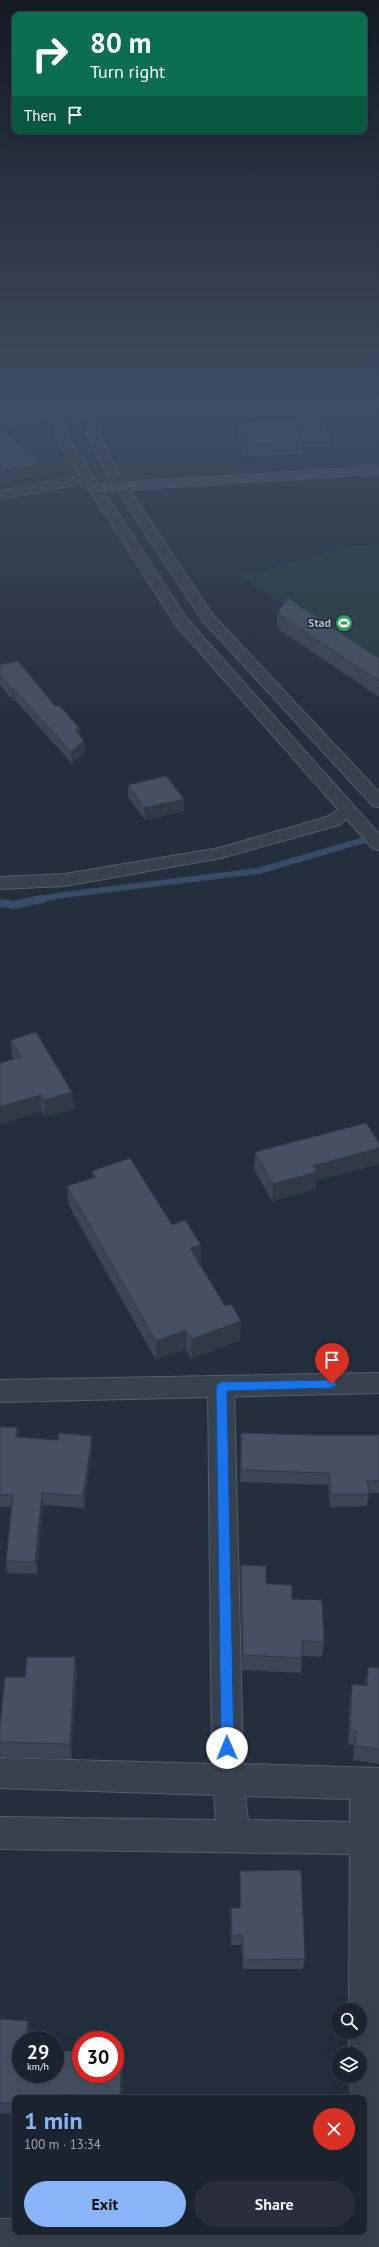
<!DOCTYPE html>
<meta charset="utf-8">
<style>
:root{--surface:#1b232e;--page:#282f3a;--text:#f1f3f6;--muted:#a0a4aa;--line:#39404a;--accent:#8ab4f8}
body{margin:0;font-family:"PT Sans",sans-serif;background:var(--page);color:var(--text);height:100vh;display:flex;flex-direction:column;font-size:15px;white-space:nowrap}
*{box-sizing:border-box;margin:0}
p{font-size:13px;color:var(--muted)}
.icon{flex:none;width:22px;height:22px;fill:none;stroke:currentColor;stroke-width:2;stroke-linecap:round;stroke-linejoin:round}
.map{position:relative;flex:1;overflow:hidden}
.side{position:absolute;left:12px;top:2095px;width:355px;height:140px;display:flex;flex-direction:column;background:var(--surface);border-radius:8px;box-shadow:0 4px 16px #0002,0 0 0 1px var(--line)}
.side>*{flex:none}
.guide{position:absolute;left:12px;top:12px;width:355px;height:122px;border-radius:8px;box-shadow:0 4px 16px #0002,0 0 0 1px var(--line);background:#0b6e4f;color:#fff;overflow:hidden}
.fabs{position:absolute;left:331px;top:2003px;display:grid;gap:8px}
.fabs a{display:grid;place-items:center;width:36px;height:36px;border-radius:50%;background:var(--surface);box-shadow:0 4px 16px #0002,0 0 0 1px var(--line);font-size:20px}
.speed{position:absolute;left:12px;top:2031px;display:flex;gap:8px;font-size:20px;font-weight:700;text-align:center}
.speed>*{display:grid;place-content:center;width:52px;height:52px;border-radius:50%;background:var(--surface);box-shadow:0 4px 16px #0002,0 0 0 1px var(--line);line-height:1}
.speed small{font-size:10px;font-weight:400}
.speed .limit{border:6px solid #d22;background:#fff;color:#111}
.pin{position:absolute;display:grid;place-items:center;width:34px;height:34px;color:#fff;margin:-41px -17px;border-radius:50% 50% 50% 0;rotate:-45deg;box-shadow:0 0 4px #0007}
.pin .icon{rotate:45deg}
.me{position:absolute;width:44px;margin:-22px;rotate:359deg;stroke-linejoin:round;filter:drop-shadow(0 0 3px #0008)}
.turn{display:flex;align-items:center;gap:14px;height:84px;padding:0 12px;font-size:18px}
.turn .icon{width:52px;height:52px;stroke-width:2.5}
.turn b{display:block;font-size:28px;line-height:34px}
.then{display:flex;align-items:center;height:38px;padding:0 12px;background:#0003;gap:8px;font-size:15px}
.round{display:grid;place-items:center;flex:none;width:42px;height:42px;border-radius:21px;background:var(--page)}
.head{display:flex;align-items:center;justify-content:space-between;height:68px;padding:0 12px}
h1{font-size:24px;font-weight:700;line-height:30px;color:var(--accent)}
.cta{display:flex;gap:8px;margin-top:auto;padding:8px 12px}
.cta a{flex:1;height:46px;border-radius:24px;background:var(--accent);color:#111;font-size:16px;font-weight:700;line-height:46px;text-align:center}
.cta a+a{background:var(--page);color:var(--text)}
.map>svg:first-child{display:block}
</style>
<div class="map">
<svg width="379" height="2247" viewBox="0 0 379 2247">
<rect width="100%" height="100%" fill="#242f3e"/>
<!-- green -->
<path fill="#263c3f" d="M379 544V670L241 576 351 546Z"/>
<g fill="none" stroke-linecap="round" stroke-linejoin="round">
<!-- stream-far1 -->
<path stroke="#394c67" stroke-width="6" d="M37 900 63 895 258 871 379 836"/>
<!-- stream -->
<path stroke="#394c67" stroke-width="8" d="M0 903 14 905 42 899"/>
<!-- minor casing -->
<g stroke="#565f6c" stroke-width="2">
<path id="minor" d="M59 411H91L97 415 91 419H59L0 426V418Z
M88 474 93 475 94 478 93 481 0 499V491Z
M348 806 354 807 357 811 339 825 221 858 65 886 0 889V877L65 874 219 848 327 817 342 807Z
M221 1376 230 1379 234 1386 243 1764 379 1768V2247H0V2219H15V2232H364V2098H351L350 2076H360V2054H349V2032H360V2010H349L350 1854 0 1849V1817L216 1820 214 1795 0 1788V1758L212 1764 208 1386 212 1379ZM245 1796 350 1799V1822L248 1820Z"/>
</g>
<!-- tertiary casing -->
<g stroke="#565f6c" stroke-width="2">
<path id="tertiary" d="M54 407H66L67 436 187 619 379 834V850L373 849 176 625 55 436Z
M84 407H96L100 435 116 470 212 614 379 792V807L373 806 202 620 104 470 88 435Z
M379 1373V1393L0 1402V1380Z"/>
</g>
<!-- secondary casing -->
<g stroke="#565f6c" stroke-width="2">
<path id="secondary" d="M379 466V474L94 492 88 488 94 484Z"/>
</g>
<!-- minor -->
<use href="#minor" fill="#38414e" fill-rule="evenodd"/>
<!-- tertiary -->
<use href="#tertiary" fill="#38414e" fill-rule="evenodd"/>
<!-- secondary -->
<use href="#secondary" fill="#465061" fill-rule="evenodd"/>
</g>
<!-- wall -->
<path fill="#3b4654" d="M291 407H318L329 434V447H305Z
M239 423 302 442 301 454 244 457 238 436Z
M277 613 379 658V697L277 628Z
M0 665 81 737 84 741 85 753 72 764 15 700 13 701 0 685Z
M128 785 184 799V811L145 820 128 797Z
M11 1040 72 1092 74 1109 45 1117 12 1056Z
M255 1152 316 1181V1189L272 1201 254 1169Z
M92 1171 201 1245V1264H199L225 1306 241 1321 240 1340 191 1359 186 1349 156 1360 69 1206 67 1186 93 1178Z
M0 1427H17L18 1437 58 1440 92 1436V1448L84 1508 43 1505 37 1574 7 1573 6 1561 11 1507H0Z
M314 1435H379V1493H369L367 1506 330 1507 328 1485 240 1482 241 1445Z
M241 1565 266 1584 292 1599 324 1642 322 1657 302 1656 301 1673 242 1670 240 1581Z
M368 1667 379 1668V1764L353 1760 354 1745H348L350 1699 352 1684 365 1686Z
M77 1672 71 1759 1 1757 0 1750V1725L25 1677Z
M240 1871 305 1959 303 1969H243L242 1945H231L230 1918 231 1908H240Z
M0 2019 28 2021 30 2032 21 2074 123 2063 122 2098H15V2114L0 2113Z"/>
<!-- shaded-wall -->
<path fill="#303945" d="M41 463V476L0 484V471Z
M12 689H14L15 700 13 701Z
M80 729 81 741 75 730Z
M84 741 85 753 72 764 71 752Z
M184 799V811L145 820 144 808Z
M72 1092 74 1109 45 1117 44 1100Z
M40 1095 42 1111 0 1125V1107Z
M379 1148V1164L316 1181V1189L272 1201 273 1184 313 1166Z
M201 1245V1264L190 1268V1248Z
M241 1321 240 1340 191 1359 192 1339Z
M186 1330V1349L156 1360V1341Z
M17 1427 18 1439 16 1437Z
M92 1436V1448L84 1508 83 1496Z
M42 1493 43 1505 37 1574 35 1562Z
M75 1657 77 1672 71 1759 70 1744Z
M28 2021 30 2032 29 2040H25Z
M122 2052 123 2063 122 2098H120Z"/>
<!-- building -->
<path fill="#455162" stroke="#303945" d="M296 407H318L329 434 305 435Z
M294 421 302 442 245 444 239 423Z
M0 427 41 463 0 471Z
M288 598 379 658V681L277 613Z
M18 661 55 706 59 705 80 729 75 730 84 741 71 752 14 689H12L0 675V665Z
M166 776 184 799 144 808 128 785Z
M36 1032 72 1092 44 1100 40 1095 0 1107V1063L21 1057 11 1040Z
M366 1123 379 1143V1148L313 1166 317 1172 273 1184 255 1152Z
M130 1158 172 1225 185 1220 201 1245 190 1248 225 1306 231 1304 241 1321 192 1339 186 1330 156 1341 67 1186 96 1177 92 1171Z
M0 1427H17L16 1437 58 1440 59 1433 92 1436 83 1496 42 1493 35 1562 6 1561 13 1495H0Z
M241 1433 314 1435H379V1481H367L369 1494H331L329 1473 241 1470Z
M241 1565 266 1566V1584L292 1585V1599L322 1600 324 1642 302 1641V1658L243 1655Z
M27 1657H75L70 1744 0 1742V1725L5 1677H25Z
M368 1667 379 1668V1749L356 1746V1731L350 1730 352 1684 367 1686Z
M301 1870 305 1959 243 1960V1935L232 1936 231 1908H241L240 1871Z
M0 2019 28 2021 25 2040H21V2074H55V2051H81V2074H115V2052H122L120 2098H15V2104L0 2103Z"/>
<!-- sky -->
<linearGradient id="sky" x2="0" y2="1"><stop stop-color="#141a22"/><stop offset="0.56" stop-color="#3f4d63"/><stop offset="1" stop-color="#3f4d63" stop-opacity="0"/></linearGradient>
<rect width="379" height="721" fill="url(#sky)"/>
<!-- route -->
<path fill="#1a73e8" stroke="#114b97" d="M332 1380 337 1384 332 1388 227 1391 234 1748 232 1753 227 1754 223 1753 221 1748 216 1386 221 1382Z"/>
<!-- icons -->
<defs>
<g id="stadium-disc" transform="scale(0.9)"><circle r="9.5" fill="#2e9e5b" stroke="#1d2633"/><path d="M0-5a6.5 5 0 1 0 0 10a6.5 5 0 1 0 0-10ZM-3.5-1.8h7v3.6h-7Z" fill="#fff"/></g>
</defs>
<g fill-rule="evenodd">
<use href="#stadium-disc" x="344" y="623"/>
</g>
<g text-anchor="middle" stroke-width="3" stroke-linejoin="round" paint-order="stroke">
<!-- far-poi labels -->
<g font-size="12" font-weight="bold" fill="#b4bcc9" stroke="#1d2633" text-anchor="end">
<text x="331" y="627">Stad</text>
</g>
</g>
</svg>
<div class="fabs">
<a><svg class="icon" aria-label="search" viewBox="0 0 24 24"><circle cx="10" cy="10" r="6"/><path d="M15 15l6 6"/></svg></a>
<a><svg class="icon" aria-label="layers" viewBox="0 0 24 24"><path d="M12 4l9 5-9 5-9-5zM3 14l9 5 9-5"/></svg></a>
</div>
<div class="speed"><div>29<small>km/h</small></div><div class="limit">30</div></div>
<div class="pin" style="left:332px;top:1384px;background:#d93025"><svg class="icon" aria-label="arrive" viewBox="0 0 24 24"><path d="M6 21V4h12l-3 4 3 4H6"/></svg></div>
<svg class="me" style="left:227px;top:1748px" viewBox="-20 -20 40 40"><circle r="19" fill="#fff"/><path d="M0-13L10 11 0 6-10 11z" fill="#1a73e8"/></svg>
<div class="guide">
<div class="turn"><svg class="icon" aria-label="right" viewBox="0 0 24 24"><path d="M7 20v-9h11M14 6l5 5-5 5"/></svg><div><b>80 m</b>Turn right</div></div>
<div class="then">Then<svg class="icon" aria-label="arrive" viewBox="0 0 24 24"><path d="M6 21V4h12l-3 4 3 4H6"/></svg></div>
</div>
<section class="side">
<div class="head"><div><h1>1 min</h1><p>100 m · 13:34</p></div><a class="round" style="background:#d93025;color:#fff"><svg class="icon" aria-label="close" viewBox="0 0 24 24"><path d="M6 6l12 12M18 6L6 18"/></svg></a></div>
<div class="cta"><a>Exit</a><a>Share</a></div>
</section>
</div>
